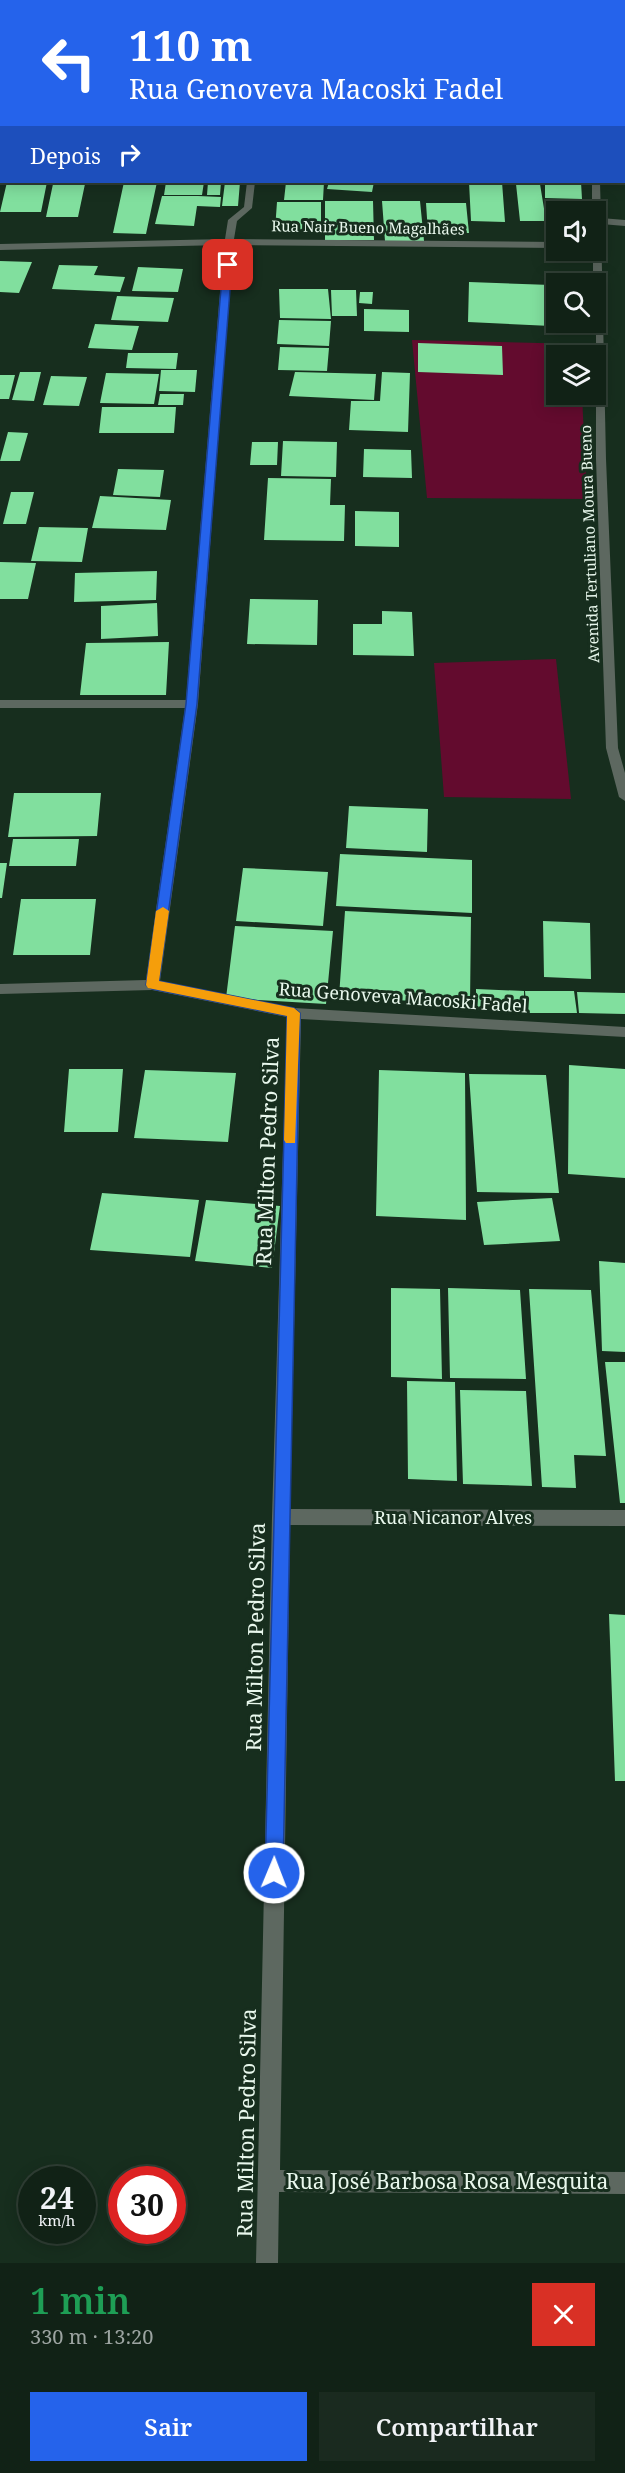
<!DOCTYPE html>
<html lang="pt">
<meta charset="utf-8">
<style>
:root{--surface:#112216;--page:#1a2a1f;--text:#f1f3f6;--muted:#9ca4a1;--line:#303f35;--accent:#2563eb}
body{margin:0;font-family:"Noto Serif",serif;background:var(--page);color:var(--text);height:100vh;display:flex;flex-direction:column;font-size:22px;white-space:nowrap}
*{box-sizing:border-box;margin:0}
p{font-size:20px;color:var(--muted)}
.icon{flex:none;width:33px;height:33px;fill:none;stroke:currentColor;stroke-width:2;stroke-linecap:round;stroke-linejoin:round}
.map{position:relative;height:2263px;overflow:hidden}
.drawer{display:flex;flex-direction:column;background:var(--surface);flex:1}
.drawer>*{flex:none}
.banner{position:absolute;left:0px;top:0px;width:626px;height:183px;box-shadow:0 3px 15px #0003,0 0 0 2px var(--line);background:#2563eb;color:#fff;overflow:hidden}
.buttons{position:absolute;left:546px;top:201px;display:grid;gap:12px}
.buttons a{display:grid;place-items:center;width:60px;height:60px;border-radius:0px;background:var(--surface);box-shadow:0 3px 15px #0003,0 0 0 2px var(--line);font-size:30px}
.speed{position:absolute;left:18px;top:2166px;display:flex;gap:12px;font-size:30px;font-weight:700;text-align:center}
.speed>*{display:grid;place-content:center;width:78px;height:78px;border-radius:50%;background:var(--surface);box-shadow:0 3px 15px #0003,0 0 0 2px var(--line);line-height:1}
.speed small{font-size:15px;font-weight:400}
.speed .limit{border:9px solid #d22;background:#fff;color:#111}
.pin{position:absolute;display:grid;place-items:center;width:51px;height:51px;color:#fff;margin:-26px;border-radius:12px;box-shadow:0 3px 9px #0006}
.me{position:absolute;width:66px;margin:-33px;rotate:1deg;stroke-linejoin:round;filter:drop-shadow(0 0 4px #0008)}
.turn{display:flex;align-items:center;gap:21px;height:126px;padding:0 30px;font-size:27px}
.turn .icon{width:78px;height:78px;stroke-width:2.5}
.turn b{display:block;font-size:42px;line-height:51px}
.then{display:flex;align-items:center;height:57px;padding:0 30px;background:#0003;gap:12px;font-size:22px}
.round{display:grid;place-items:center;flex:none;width:63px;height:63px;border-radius:0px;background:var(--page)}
.head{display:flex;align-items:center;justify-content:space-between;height:102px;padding:0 30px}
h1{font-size:36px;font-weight:600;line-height:45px;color:#1e9e55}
.cta{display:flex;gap:12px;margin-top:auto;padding:12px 30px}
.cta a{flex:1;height:69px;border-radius:0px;background:var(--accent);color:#fff;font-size:24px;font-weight:600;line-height:69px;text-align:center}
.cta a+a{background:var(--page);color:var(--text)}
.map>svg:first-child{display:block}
</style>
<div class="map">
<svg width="625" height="2263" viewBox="0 0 625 2263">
<rect width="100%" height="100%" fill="#172e1e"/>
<!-- green -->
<path fill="#630b2e" d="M412 340 580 344 581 355 556 356V394L582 395 587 499 427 498Z
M556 659 571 799 444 797 434 663Z"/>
<!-- building -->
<path fill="#81df9e" d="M7 182H47L41 212H0Z
M124 182H157L146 234 113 233Z
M166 182H204L202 195H164Z
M208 182H221L220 195H207Z
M225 182H240L238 206H222Z
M286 182H324L323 200H284Z
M329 182H374L372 192 327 189Z
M469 182H502L505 222 471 221Z
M545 182H581L582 199 545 198Z
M53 184H85L78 217H46Z
M516 184H540L546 221H520Z
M162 196H198L221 197 220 207 197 206 194 226 155 224Z
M556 199 583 201 582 212H556V215H554Z
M325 201H373L374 240H325Z
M382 201H420L424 241H385Z
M277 202H321V230H275Z
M426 203H466L469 233H428Z
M550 220 556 221V241H552Z
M0 261 32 262 19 293 0 292Z
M59 265 98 266 94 275 125 277 120 292 52 289Z
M138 267 183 269 178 292 132 291Z
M469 282 551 285V326L468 322Z
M279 289H328L331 319 280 318Z
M331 290H356L357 316H332Z
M360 292H373L372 304 359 303Z
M117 296 174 298 168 322 111 320Z
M364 309 409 310V332L364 331Z
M279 320 331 321 329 346 277 344Z
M95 324 139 326 132 350 88 348Z
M418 343 502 346 503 375 418 372Z
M280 347 329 348 327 371 278 370Z
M128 353H178L176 369 126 368Z
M161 370H197L195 392 159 391Z
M20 372H41L34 401 12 400Z
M295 372 376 374 374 400 289 396Z
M382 372 410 373 408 432 349 430 351 401H380Z
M106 373 159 374 154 404 100 403Z
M0 375H15L9 399H0Z
M51 376 87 377 79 406 43 405Z
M160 394H184L183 405H158Z
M102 407H176L174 433H99Z
M8 432 28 433 20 461H0Z
M283 441 337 442 336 477 281 476Z
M252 442H278L277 465H250Z
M364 449 411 450 412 478 363 477Z
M118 469 164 470 160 497 113 495Z
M268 478 331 479 330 505H345L344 541 264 540Z
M11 492H34L26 524H3Z
M100 496 171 500 166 530 92 528Z
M355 511 399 512V547L355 546Z
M39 527 88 528 82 562 31 561Z
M0 562 36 563 28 599H0Z
M157 571 156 600 74 602 75 573Z
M250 599 318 600 317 645 247 644Z
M157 603 158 636 101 639V606Z
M382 611 412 612 414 656 353 655V624H382Z
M169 642 166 695H80L86 643Z
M14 793H101L97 836 8 837Z
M349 806 428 809 427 852 346 848Z
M13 839H79L76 866H9Z
M340 854 472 860V913L336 906Z
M0 863H7L2 898H0Z
M243 868 328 872 323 926 236 921Z
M21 899H96L90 955H13Z
M345 911 471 917 470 1004 339 997Z
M543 921 590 923 591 979 544 977Z
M235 926 333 931 326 1004 226 998Z
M476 989 524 991V1012L476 1010Z
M525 991H574L577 1013H527Z
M577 992 625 993V1014L579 1013Z
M569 1065 625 1069V1178L568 1174Z
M69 1069H123L118 1132H64Z
M145 1070 236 1073 228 1142 134 1138Z
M379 1070 465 1073 466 1220 376 1216Z
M469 1074 546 1075 559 1193 477 1192Z
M102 1193 199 1200 190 1257 90 1250Z
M552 1198 560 1241 484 1245 477 1202Z
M206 1200 280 1206 272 1268 195 1261Z
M599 1261 625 1263V1352L602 1351Z
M391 1288 440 1289 442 1379 391 1377Z
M448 1288 520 1290 526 1379 450 1378Z
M529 1289 591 1290 606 1456 574 1455 576 1488 542 1487Z
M605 1362H625V1503H620Z
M407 1381 455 1382 457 1481 408 1479Z
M460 1390 526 1391 532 1486 463 1484Z
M609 1614 625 1615V1781H615Z"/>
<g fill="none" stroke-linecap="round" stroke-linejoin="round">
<!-- minor -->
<path fill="#5d6860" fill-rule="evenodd" d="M581 0H589V2H581Z
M0 97H2V101H0Z
M247 182H255L252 208 237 221 234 239 556 242V248L233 245 198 704 160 981 294 1008 625 1027V1037L301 1019 290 1509 625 1510V1526L290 1525 280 2170 625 2172V2194L279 2192 278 2263H256L272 1517 287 1017 152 990 0 994V984L146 980 185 708H0V700H186L224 245 0 250V244L225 239 228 220 244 207Z
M592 182H600L601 218 625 220V226L601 224 606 459 618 748 625 773V801L619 797 606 748 596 459V284H593V250H596V212H592Z"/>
</g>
<!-- route -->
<path fill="#2563eb" stroke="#184099" stroke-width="1.5" d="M228 263 232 265 197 704 159 981 294 1008 300 1013 283 1873 280 1879 274 1882 268 1879 265 1873 287 1016 152 989 146 985 186 704 223 265Z"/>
<!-- slow -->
<path fill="#f59e0b" d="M163 907 169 911 159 981 294 1008 300 1013 295 1143H286L284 1140 287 1016 148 988 146 985 156 911Z"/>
<g text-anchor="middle" stroke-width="6" stroke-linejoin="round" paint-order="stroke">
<!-- far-street labels -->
<g font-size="15" fill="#e9f8ed" stroke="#172e1e">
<text transform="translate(368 228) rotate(1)" y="5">Rua Nair Bueno Magalhães</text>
<text transform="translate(590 544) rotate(-92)" y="5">Avenida Tertuliano Moura Bueno</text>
</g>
<!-- street labels -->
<g font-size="18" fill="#e9f8ed" stroke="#172e1e">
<text transform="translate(403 998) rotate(4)" y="6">Rua Genoveva Macoski Fadel</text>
<text x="453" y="1524">Rua Nicanor Alves</text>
</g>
<!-- near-street labels -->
<g font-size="21" fill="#e9f8ed" stroke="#172e1e">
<text transform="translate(268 1151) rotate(-88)" y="7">Rua Milton Pedro Silva</text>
<text transform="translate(256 1637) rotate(-89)" y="7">Rua Milton Pedro Silva</text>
<text transform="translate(247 2123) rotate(-89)" y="7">Rua Milton Pedro Silva</text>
<text x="447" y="2189">Rua José Barbosa Rosa Mesquita</text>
</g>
</g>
</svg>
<div class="buttons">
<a><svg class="icon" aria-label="sound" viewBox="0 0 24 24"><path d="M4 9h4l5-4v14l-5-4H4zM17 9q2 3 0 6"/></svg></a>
<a><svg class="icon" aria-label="search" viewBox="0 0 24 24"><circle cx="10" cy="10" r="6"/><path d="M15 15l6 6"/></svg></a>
<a><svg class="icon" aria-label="layers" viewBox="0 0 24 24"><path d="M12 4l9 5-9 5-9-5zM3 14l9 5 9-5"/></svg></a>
</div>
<div class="speed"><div>24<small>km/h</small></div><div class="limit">30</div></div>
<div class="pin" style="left:228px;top:265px;background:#d93025"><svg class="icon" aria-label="arrive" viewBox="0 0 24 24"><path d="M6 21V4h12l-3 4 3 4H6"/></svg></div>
<svg class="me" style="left:274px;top:1873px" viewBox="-20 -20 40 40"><circle r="17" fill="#2563eb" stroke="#fff" stroke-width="3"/><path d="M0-11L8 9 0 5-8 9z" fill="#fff"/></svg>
<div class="banner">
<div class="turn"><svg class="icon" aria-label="left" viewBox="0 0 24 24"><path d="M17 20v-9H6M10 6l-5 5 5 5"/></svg><div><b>110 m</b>Rua Genoveva Macoski Fadel</div></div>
<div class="then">Depois<svg class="icon" aria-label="right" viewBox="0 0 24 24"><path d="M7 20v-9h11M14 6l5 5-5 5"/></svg></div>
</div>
</div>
<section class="drawer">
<div class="head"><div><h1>1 min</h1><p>330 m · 13:20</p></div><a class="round" style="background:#d93025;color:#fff"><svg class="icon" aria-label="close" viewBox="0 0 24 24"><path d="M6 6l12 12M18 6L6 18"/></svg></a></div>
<div class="cta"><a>Sair</a><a>Compartilhar</a></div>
</section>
